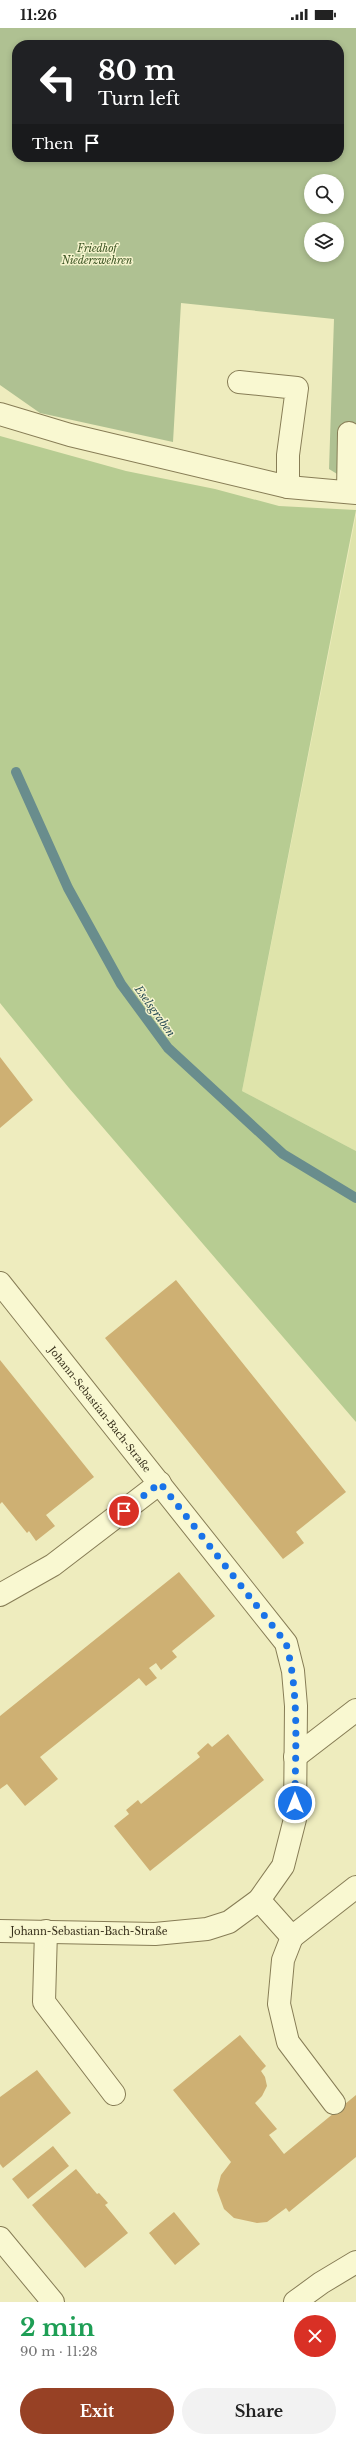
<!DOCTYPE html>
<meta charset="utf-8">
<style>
:root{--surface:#fff;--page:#f2f2f2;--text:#222;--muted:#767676;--accent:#974125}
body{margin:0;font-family:"Libre Baskerville",serif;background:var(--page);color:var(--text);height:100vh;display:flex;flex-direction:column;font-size:15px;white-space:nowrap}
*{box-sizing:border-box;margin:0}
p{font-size:13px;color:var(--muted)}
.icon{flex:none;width:22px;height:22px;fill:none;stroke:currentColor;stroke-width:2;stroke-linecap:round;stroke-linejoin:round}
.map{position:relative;height:2274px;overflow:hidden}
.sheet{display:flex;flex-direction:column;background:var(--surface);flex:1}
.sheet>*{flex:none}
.banner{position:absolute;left:12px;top:12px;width:332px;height:122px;border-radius:16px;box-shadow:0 2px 6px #0003;background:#202124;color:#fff;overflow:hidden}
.tools{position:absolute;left:304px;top:146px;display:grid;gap:8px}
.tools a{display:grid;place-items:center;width:40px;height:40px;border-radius:50%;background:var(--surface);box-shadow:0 2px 6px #0003;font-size:20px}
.pin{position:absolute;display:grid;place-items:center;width:34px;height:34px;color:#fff;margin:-17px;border:2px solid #fff;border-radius:50%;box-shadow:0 1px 4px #0007}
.me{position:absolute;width:44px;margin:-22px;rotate:0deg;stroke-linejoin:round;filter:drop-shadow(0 0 3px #0008)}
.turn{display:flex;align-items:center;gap:14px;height:84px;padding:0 20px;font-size:18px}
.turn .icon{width:52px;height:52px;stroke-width:2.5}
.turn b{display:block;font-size:28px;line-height:34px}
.then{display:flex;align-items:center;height:38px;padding:0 20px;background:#0003;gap:8px;font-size:15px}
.round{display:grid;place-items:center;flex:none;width:42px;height:42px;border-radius:21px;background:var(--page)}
.overview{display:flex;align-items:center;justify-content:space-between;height:68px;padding:0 20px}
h1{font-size:24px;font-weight:700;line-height:30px;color:#1e9e55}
.action{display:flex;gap:8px;margin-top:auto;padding:8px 20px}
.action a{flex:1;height:46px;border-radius:24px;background:var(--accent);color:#fff;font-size:16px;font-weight:700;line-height:46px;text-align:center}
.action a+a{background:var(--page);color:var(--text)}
.status{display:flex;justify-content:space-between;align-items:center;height:28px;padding:0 20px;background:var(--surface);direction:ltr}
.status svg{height:11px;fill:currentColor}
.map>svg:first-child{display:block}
</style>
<div class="status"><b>11:26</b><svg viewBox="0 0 49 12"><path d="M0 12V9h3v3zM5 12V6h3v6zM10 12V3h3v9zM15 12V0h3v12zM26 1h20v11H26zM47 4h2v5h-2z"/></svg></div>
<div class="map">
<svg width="356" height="2274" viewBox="0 0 356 2274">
<rect width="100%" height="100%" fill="#eeecbe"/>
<!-- farmland -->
<path fill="#dfe4ab" d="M356 487V1123L242 1063Z"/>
<!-- green -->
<path fill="#b7cc92" d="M0 408 126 443 215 461 279 478 356 482 242 1063 356 1123V1394L69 1060 0 975Z"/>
<!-- cemetery -->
<path fill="#afc192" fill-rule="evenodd" d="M0 0H356V453L347 452 329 441 334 291 181 275 173 414 40 385 0 357ZM17 17H339V129H17ZM311 153H337V179H311ZM311 201H337V227H311Z"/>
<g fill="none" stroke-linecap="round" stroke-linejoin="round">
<!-- stream -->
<path stroke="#698d8d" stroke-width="10" d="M16 744 68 860 121 956 168 1020 283 1126 356 1170"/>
</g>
<!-- building -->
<path fill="#ceb073" d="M0 1029 33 1072 0 1100Z
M176 1252 346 1464 296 1504 304 1515 283 1531 105 1310Z
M0 1332 94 1449 46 1487 55 1498 36 1513 29 1503 27 1505 2 1474 0 1476Z
M179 1544 215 1588 172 1623 177 1629 161 1642 156 1635 149 1640 157 1650 146 1658 139 1650 40 1729 58 1751 25 1778 7 1756 0 1761V1688Z
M228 1706 264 1752 150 1843 114 1798 129 1786 126 1782 138 1772 141 1776 200 1729 197 1725 208 1715 212 1719Z
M240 2007 266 2038 261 2043 265 2049 267 2058 262 2068 255 2075 277 2101 269 2107 284 2126 356 2067V2129L289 2184 286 2180 267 2194 257 2195 234 2190 224 2181 217 2162 221 2147 231 2134 173 2062Z
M37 2042 71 2085 3 2140 0 2136V2069Z
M53 2118 69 2138 28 2171 12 2151Z
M76 2141 97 2166 99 2165 108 2175 105 2177 128 2205 85 2240 32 2177Z
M174 2184 200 2216 175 2237 149 2205Z"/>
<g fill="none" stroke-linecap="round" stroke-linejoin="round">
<!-- minor casing -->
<g stroke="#877d56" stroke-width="24">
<g id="minor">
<path d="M239 354 297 360 288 427V459"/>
<path d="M0 386 70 407 288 459 356 465"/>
<path d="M348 464 349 405"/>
<path id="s1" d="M0 1255 286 1615 293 1643 296 1678 295 1791 283 1838 259 1872 229 1894 207 1901 155 1906 0 1903"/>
<path d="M0 1567 53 1537 160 1455"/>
<path d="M295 1729 356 1682"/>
<path d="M259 1872 292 1909 356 1859"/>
<path d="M46 1903 44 1974 114 2066"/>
<path d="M292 1909 283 1932 279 1976 288 2014 334 2075"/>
<path d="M0 2210 53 2274"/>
<path d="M295 2274 321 2255 356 2234"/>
</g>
</g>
<!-- minor -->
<use href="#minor" stroke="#f9f8d1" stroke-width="22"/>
</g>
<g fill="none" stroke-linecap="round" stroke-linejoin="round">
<!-- route -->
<path stroke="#1a73e8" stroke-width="7" stroke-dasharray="0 12.6" d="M124 1483 160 1455 286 1615C300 1667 295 1722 295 1775"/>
</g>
<g text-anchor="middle" stroke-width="3" stroke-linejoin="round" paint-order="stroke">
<!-- park labels -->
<g font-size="10" font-style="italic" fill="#3a5322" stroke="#f6f4cd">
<text x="97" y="224">Friedhof<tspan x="97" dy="12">Niederzwehren</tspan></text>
</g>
<!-- street labels -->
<g font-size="10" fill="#362f1b" stroke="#f6f4cd">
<text dy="4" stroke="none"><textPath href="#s1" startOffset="161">Johann-Sebastian-Bach-Straße</textPath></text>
<text x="89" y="1907">Johann-Sebastian-Bach-Straße</text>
</g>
<!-- water labels -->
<g font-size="11" font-style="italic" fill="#2a4e56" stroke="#f6f4cd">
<text transform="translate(155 983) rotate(54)" y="4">Eselsgraben</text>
</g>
</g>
</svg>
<div class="tools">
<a><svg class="icon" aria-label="search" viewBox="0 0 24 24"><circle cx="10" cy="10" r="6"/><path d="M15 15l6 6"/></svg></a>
<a><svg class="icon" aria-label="layers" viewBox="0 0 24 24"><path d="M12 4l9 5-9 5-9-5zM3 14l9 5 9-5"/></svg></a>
</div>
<div class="pin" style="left:124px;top:1483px;background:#d93025"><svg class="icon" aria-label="arrive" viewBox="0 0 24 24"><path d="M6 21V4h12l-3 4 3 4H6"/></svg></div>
<svg class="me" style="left:295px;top:1775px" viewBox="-20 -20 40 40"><circle r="17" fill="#1a73e8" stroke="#fff" stroke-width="3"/><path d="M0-11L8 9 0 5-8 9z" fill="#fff"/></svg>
<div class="banner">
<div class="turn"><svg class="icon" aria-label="left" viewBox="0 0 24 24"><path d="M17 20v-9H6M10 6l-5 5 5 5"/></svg><div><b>80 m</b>Turn left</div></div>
<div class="then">Then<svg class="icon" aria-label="arrive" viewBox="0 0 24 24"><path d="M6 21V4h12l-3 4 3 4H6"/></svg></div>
</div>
</div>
<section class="sheet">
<div class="overview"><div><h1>2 min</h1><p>90 m · 11:28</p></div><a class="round" style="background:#d93025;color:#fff"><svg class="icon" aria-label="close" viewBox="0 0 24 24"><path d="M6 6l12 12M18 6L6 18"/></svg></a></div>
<div class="action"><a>Exit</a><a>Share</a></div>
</section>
